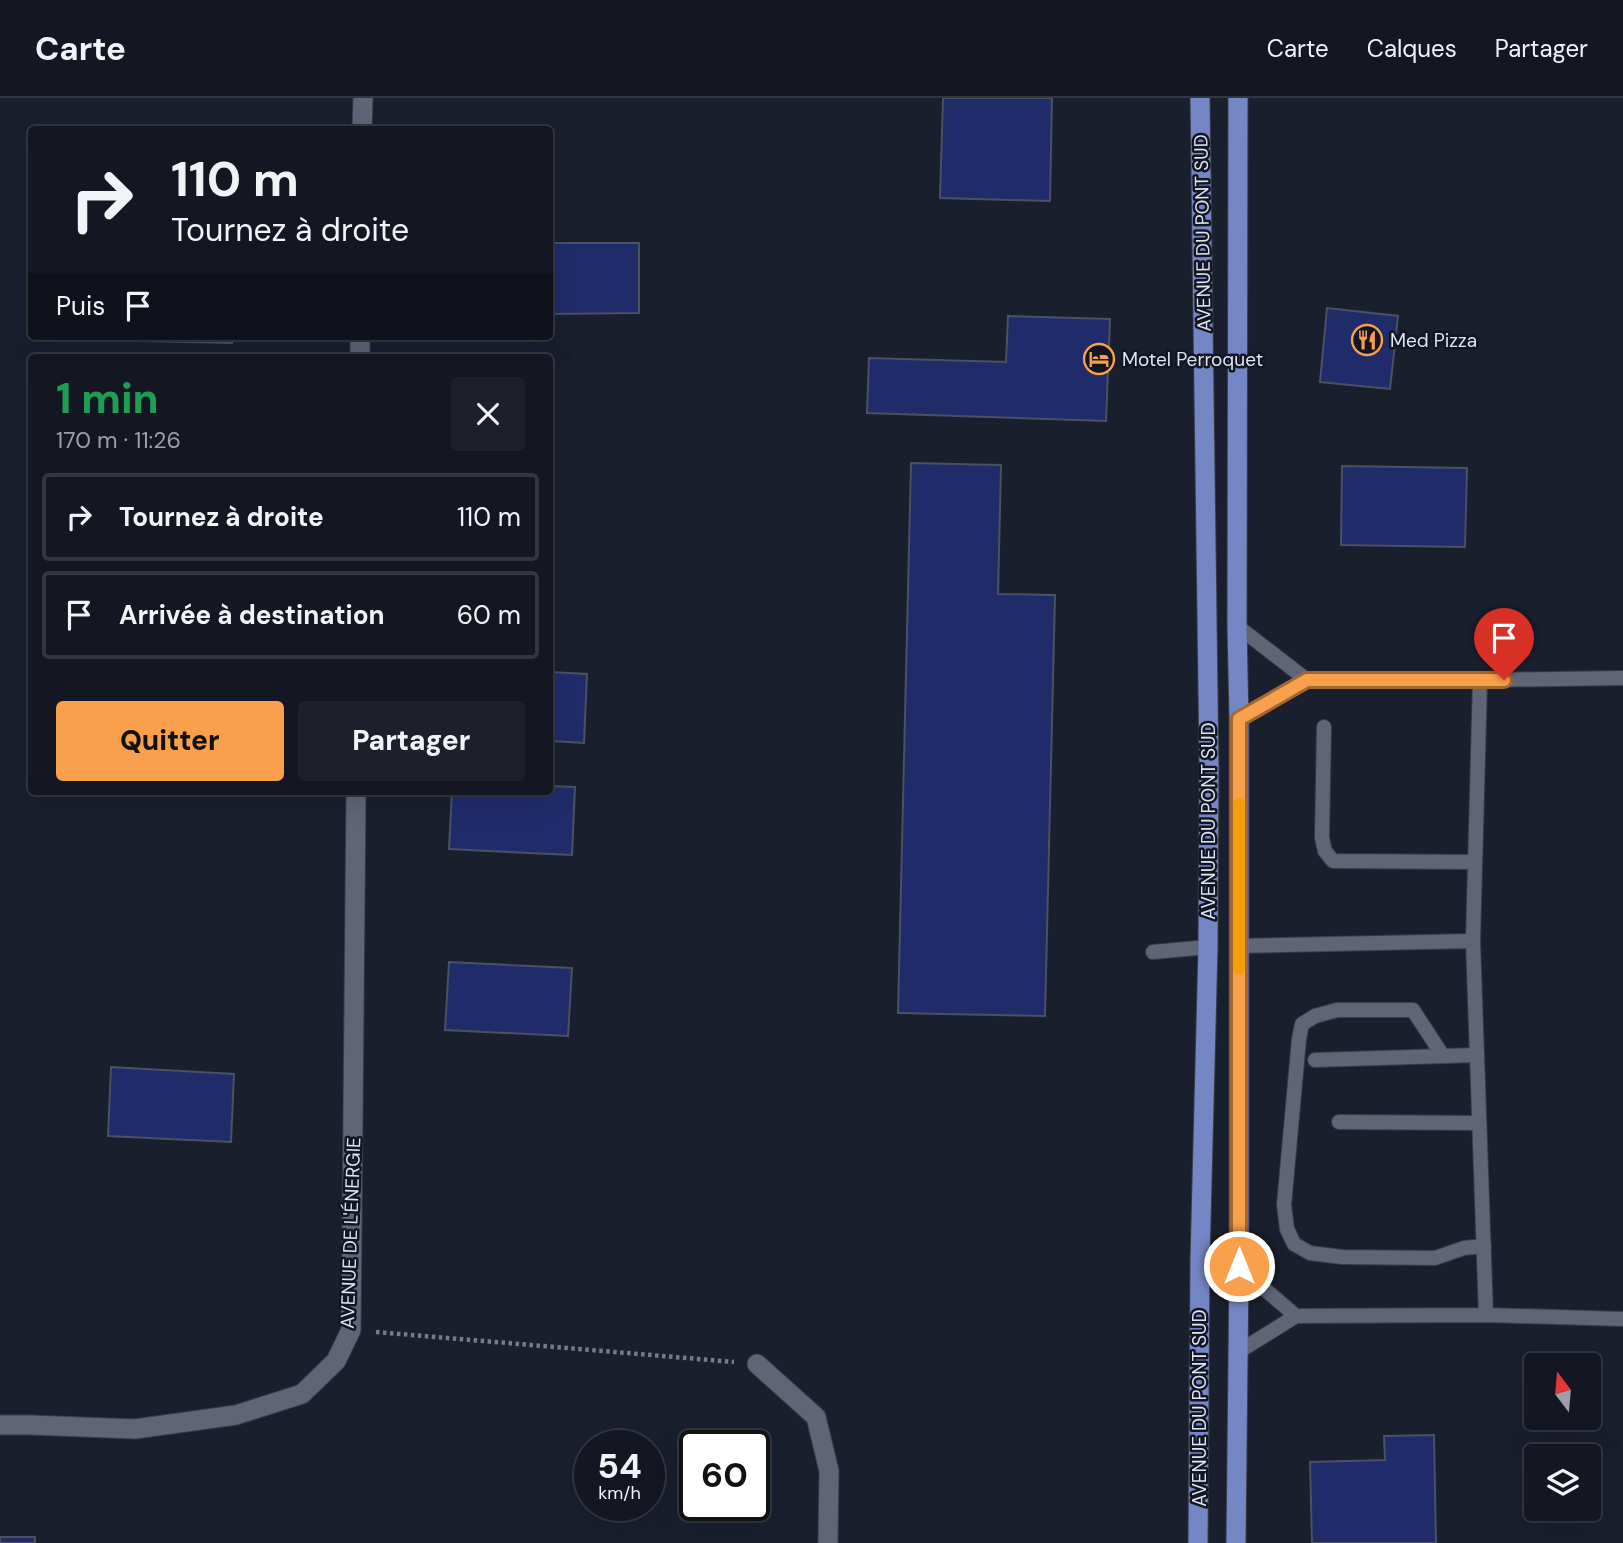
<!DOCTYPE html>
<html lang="fr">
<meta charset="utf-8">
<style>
:root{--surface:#141722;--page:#1d202a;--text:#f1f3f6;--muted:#9d9fa5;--line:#333640;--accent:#f9a04c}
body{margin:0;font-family:"DM Sans",sans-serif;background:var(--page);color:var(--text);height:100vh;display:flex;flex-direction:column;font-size:26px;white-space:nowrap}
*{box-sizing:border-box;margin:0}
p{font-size:23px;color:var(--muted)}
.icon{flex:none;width:38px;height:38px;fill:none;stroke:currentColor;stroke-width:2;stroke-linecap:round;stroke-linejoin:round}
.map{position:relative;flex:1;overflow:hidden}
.side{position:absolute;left:28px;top:256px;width:525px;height:441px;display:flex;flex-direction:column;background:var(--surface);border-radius:7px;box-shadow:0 7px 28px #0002,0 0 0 2px var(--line)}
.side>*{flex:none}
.guide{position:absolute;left:28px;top:28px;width:525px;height:214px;border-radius:7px;box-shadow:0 7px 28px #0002,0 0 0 2px var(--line);background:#141722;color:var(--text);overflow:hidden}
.needle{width:46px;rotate:344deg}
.tools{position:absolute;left:1524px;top:1255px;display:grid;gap:14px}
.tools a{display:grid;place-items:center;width:77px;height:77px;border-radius:7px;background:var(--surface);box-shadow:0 7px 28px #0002,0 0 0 2px var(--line);font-size:35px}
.speed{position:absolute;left:574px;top:1332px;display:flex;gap:14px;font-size:35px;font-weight:700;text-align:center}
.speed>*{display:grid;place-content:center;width:91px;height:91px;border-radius:50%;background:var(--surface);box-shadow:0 7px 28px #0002,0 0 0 2px var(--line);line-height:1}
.speed small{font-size:18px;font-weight:400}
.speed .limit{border:4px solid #111;border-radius:10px;background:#fff;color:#111}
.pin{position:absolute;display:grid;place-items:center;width:60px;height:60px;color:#fff;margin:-72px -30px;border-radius:50% 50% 50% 0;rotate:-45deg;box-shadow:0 0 7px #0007}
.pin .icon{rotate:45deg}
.me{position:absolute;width:77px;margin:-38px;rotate:0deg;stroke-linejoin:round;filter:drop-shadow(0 0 5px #0008)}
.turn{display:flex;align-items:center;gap:24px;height:147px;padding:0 28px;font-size:32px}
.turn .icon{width:91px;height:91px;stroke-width:2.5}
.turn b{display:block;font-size:49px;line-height:60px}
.then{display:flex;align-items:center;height:66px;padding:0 28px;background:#0003;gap:14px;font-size:26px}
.round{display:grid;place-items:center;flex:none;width:74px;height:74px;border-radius:7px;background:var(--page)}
.head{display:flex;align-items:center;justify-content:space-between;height:119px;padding:0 28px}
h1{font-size:42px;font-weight:800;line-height:52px;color:#1e9e55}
.action{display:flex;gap:14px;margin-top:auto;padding:14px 28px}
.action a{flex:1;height:80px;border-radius:7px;background:var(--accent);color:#111;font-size:28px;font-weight:800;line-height:80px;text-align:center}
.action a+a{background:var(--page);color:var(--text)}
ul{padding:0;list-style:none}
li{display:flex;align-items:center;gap:21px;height:88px;margin:0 14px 10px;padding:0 14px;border:4px solid var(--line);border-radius:7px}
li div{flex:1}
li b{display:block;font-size:26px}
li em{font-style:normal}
header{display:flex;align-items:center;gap:42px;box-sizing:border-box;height:98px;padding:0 35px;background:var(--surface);border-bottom:2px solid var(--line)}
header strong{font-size:33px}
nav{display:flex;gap:38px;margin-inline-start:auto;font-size:24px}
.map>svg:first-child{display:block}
</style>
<header>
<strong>Carte</strong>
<nav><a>Carte</a><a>Calques</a><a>Partager</a></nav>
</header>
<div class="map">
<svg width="1623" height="1445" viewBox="0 0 1623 1445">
<rect width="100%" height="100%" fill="#1a1f2e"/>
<!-- building -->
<path fill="#202c6a" stroke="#4b5163" stroke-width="2" d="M943 0H1052L1050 103 940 100Z
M550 145H639V215L550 216Z
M1327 210 1398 218 1390 291 1320 284Z
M1008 218 1110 221 1106 323 867 315 869 260 1006 264Z
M96 238H233L232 245 96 242Z
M911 365 1001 367 998 496 1055 497 1045 918 898 915Z
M1342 368 1467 370 1465 449 1341 447Z
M550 574 587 576 584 645 550 643Z
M550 688 575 689 572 757 449 751 452 693H550Z
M97 693H234V697Z
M449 864 572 870 568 938 445 932Z
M111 969 234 976 231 1044 108 1038Z
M1434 1337 1436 1445H1312L1310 1364 1385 1362 1384 1338Z
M0 1439H35V1445H0Z"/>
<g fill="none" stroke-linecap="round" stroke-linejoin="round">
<!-- service casing -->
<g stroke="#3a3d4a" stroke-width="16">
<path id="service" d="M1237 528 1307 582H1480L1623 580
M1480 582 1473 843 1486 1217 1623 1221
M1239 621 1307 582
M1324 629 1322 740 1325 753 1333 763 1475 764
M1239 848 1473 843
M1153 854 1208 849
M1443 958 1413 912H1337L1315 918 1302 926 1299 941 1284 1107 1287 1131 1294 1146 1310 1155 1342 1159 1435 1160 1464 1150 1484 1148
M1315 962 1477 957
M1339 1024 1479 1025
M1239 1169 1296 1218
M1238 1254 1296 1218 1486 1217"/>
</g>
<!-- minor casing -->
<g stroke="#3a3d4a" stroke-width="21">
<path id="minor" d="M362 32 363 0
M360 259V238
M757 1266 816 1319 829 1373 828 1445
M0 1327H30L135 1331 236 1317 302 1296 336 1263 351 1232 356 693"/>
</g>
<!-- primary casing -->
<g stroke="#3a3d4a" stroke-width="21">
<path id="primary" d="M1198 1445 1200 1162 1208 849 1209 668 1200 0
M1236 1445 1239 1169V621L1237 528 1238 0"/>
</g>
<!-- path -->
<path stroke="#777b88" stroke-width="4.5" stroke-dasharray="3.5 3.5" stroke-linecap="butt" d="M376 1234 734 1264"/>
<!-- service -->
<use href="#service" stroke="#5f6577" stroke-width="14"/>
<!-- minor -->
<use href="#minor" stroke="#5f6577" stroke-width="19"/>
<!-- primary -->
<use href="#primary" stroke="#7586c4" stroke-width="19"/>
</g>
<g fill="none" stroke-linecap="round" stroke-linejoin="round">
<!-- route casing -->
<g stroke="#a26831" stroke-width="18">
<path id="route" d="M1239 1168V621L1307 582H1504"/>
</g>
<!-- route -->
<use href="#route" stroke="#f9a04c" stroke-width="12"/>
<!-- slow -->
<path stroke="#f59e0b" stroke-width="12" d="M1239 706V871"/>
</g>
<!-- icons -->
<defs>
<g id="restaurant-ring" transform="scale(1.575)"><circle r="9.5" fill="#111524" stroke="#f9a04c" stroke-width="1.5"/><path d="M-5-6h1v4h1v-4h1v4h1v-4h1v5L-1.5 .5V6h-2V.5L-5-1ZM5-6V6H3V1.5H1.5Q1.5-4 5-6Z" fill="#f9a04c"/></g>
<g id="hotel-ring" transform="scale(1.575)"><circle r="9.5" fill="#111524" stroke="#f9a04c" stroke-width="1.5"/><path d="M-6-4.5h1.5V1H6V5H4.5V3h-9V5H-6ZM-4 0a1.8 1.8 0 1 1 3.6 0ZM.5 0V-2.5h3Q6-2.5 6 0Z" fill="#f9a04c"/></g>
</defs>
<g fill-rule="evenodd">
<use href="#restaurant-ring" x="1367" y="242"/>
<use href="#hotel-ring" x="1099" y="261"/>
</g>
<g text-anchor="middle" stroke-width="5" stroke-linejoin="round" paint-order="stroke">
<!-- street labels -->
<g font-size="19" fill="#e1e4ef" stroke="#111524">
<text transform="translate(1202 135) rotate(-91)" y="7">AVENUE DU PONT SUD</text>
<text transform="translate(1208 723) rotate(-90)" y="7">AVENUE DU PONT SUD</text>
<text transform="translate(350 1135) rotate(-88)" y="7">AVENUE DE L'ÉNERGIE</text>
<text transform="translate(1199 1310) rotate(-90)" y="7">AVENUE DU PONT SUD</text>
</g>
<!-- poi labels -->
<g font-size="19" fill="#e1e4ef" stroke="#111524" text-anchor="start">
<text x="1390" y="249">Med Pizza</text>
<text x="1122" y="268">Motel Perroquet</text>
</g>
</g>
</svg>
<div class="tools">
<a><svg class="needle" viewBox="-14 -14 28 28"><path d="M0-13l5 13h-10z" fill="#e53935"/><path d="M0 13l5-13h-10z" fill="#9d9fa5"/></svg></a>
<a><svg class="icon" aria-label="layers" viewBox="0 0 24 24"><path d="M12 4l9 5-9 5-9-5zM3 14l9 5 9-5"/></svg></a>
</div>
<div class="speed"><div>54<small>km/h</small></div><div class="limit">60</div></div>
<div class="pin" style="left:1504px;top:582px;background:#d93025"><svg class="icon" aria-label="arrive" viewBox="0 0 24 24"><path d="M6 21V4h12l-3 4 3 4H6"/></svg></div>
<svg class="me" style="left:1239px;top:1168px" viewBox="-20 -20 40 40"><circle r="17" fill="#f9a04c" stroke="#fff" stroke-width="3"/><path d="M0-11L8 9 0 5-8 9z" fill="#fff"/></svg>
<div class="guide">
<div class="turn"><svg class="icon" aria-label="right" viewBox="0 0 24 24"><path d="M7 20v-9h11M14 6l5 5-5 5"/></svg><div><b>110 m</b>Tournez à droite</div></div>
<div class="then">Puis<svg class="icon" aria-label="arrive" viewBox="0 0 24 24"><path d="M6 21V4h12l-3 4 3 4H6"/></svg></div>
</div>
<section class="side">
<div class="head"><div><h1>1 min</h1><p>170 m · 11:26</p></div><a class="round"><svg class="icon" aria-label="close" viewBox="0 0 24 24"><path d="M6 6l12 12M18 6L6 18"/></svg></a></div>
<ul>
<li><svg class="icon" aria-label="right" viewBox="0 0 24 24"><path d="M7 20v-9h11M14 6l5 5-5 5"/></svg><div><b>Tournez à droite</b></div><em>110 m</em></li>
<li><svg class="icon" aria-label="arrive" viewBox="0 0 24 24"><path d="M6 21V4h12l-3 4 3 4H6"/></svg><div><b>Arrivée à destination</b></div><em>60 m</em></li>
</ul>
<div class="action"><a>Quitter</a><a>Partager</a></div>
</section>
</div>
